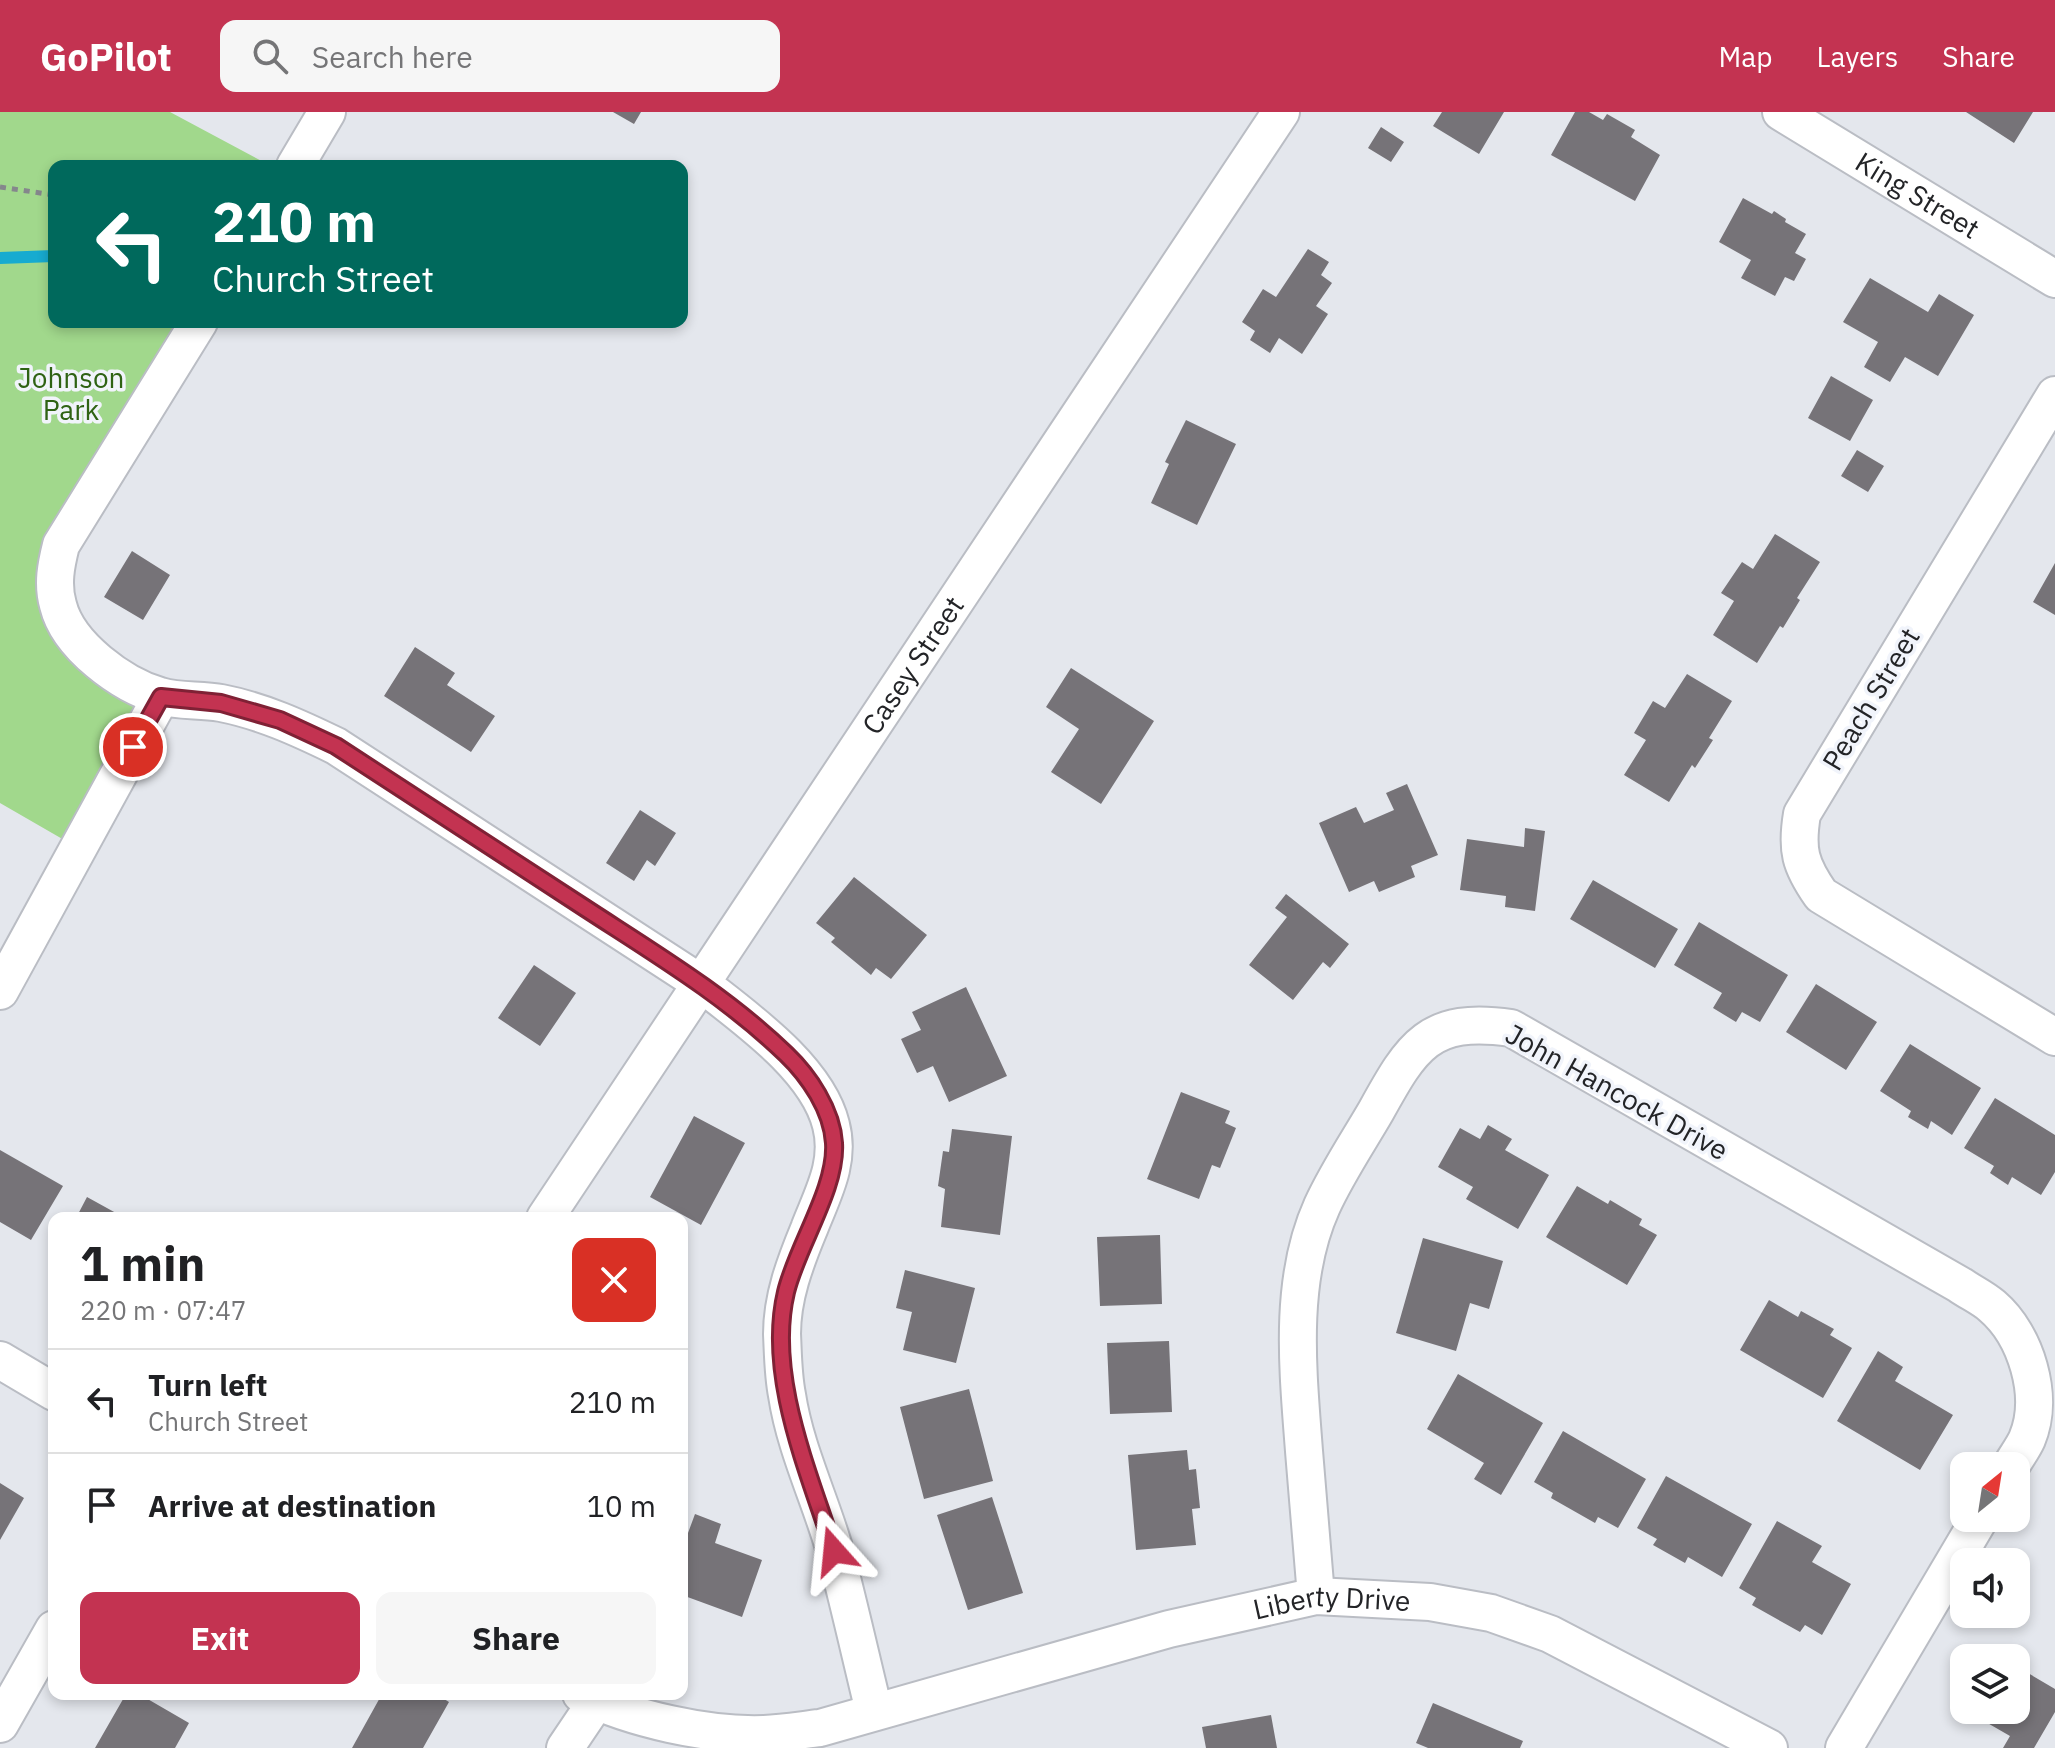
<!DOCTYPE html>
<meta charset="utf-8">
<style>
:root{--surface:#fff;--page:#f6f6f6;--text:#202124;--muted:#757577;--line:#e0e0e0;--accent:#c33351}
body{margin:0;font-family:"IBM Plex Sans",sans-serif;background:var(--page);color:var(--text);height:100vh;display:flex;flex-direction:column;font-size:30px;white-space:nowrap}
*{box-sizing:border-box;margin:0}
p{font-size:26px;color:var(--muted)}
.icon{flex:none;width:44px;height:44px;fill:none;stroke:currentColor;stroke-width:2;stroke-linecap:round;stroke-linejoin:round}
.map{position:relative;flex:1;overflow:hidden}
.side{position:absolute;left:48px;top:1100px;width:640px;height:488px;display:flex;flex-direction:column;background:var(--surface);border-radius:16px;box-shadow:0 4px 12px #0003}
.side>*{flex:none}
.banner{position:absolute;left:48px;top:48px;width:640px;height:168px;border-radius:16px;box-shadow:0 4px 12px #0003;background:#00695c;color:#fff;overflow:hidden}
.needle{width:52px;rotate:30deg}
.controls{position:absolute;left:1950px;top:1340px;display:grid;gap:16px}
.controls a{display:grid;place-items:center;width:80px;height:80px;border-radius:16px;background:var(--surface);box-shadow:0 4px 12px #0003;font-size:40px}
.pin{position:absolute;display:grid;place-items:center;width:68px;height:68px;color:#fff;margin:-34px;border:4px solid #fff;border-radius:50%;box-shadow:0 2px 8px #0007}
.me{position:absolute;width:88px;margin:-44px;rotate:342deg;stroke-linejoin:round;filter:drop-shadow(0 0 6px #0008)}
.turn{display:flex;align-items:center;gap:28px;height:168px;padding:0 32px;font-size:36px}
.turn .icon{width:104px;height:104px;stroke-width:2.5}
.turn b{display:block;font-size:56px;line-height:68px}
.round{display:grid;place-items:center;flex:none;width:84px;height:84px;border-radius:16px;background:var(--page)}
.summary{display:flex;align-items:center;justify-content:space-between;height:136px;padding:0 32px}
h1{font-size:48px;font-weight:800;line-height:60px}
.primary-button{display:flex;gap:16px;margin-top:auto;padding:16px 32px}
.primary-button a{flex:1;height:92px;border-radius:16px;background:var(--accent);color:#fff;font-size:32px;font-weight:800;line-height:92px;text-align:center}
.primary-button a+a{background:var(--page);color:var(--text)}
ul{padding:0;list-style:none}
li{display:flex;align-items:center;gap:24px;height:104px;padding:0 32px;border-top:2px solid var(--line)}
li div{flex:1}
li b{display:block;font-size:30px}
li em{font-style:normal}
header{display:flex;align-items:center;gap:48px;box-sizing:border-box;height:112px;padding:0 40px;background:var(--accent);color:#fff}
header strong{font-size:38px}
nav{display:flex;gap:44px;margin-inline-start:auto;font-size:28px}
.search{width:560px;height:72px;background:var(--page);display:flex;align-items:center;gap:20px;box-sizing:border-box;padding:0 28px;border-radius:16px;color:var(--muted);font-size:30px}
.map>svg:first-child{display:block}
</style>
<header>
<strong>GoPilot</strong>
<div class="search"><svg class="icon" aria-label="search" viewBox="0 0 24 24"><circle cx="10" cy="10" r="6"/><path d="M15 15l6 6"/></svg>Search here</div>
<nav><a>Map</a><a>Layers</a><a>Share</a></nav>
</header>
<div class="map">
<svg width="2055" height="1636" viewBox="0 0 2055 1636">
<rect width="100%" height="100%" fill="#e4e7ed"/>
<!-- green -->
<path fill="#a1d88c" d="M0 0H170L271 54H54V210H199L61 433 67 515 161 585 78 736 0 691Z"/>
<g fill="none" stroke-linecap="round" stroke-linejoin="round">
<!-- stream -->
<path stroke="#17abd0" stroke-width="12" d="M0 146 54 144"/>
</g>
<!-- building -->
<path fill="#767378" d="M613 0H641L634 12Z
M1442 0H1504L1479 42 1433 14Z
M1575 0H1589L1603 8 1607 2 1635 18 1631 25 1660 43 1635 89 1551 43Z
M1966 0H2033L2014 31Z
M1381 15 1404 30 1391 50 1368 36Z
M1743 86 1772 102 1774 99 1786 107 1785 110 1806 122 1795 141 1806 147 1794 169 1785 165 1775 184 1741 166 1751 148 1719 130Z
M1308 137 1329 150 1321 163 1332 171 1316 194 1328 202 1302 242 1279 226 1270 241 1250 228 1255 219 1242 210 1263 177 1276 185Z
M1870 166 1928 200 1939 182 1974 203 1938 264 1905 245 1890 270 1864 255 1878 230 1843 210Z
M1831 264 1873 288 1850 329 1808 306Z
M1186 308 1236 332 1197 413 1151 391 1169 352 1165 350Z
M1857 338 1884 354 1868 380 1841 364Z
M1775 422 1820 450 1797 486 1800 488 1783 516 1780 514 1757 551 1713 523 1734 489 1721 481 1742 450 1753 457Z
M132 439 170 463 143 508 104 485Z
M2055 451V503L2033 490Z
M415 535 455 561 447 573 495 604 471 640 384 584Z
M1071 556 1154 609 1101 692 1051 660 1079 617 1046 595Z
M1687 562 1732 589 1709 626 1713 628 1695 656 1692 653 1669 690 1624 663 1646 628 1634 621 1653 589 1665 596Z
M1407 672 1438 743 1411 754 1415 765 1379 780 1374 769 1349 780 1319 711 1356 695 1364 711 1394 698 1386 681Z
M640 698 676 721 655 754 647 748 634 769 606 751Z
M1525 716 1545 719 1535 799 1505 795 1506 784 1460 778 1467 727 1524 735Z
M854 765 927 823 891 867 876 856 871 863 831 830 835 826 816 811Z
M1593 768 1678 817 1655 856 1570 807Z
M1286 782 1349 832 1330 856 1323 850 1293 888 1249 853 1287 805 1275 796Z
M1699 810 1788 863 1760 910 1742 900 1736 910 1713 896 1722 881 1674 853Z
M534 853 576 881 540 934 498 906Z
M1816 872 1877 910 1846 958 1786 920Z
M966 875 1007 964 949 990 933 954 917 961 901 927 921 918 912 900Z
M1910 932 1981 976 1952 1023 1931 1009 1928 1017 1908 1005 1911 999 1880 979Z
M1181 980 1230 999 1225 1011 1236 1016 1220 1056 1212 1053 1199 1087 1147 1067Z
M1995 986 2055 1023V1060L2041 1083 2012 1065 2008 1073 1990 1061 1994 1054 1964 1036Z
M694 1004 745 1031 701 1113 650 1085Z
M1488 1013 1512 1027 1505 1038 1549 1063 1518 1117 1466 1087 1473 1075 1438 1055 1460 1016 1480 1027Z
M952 1017 1012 1024 1000 1123 941 1115 945 1077 938 1074 943 1039 949 1040Z
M0 1038 63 1074 31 1128 0 1110Z
M1577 1074 1608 1092 1610 1088 1642 1107 1639 1113 1657 1123 1627 1173 1546 1125Z
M87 1085 125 1106H76Z
M1160 1123 1162 1192 1100 1194 1097 1125Z
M1423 1126 1503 1149 1489 1197 1470 1191 1456 1239 1396 1221Z
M905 1158 975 1176 956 1251 903 1238 912 1200 896 1196Z
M1769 1188 1798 1205 1801 1199 1834 1217 1830 1223 1852 1236 1823 1286 1740 1238Z
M1169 1229 1172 1300 1110 1302 1107 1231Z
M1878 1239 1903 1255 1895 1269 1953 1303 1920 1358 1837 1309Z
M1458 1262 1543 1311 1501 1383 1474 1367 1484 1351 1427 1317Z
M969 1277 993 1369 924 1387 900 1295Z
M1563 1319 1646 1367 1618 1416 1598 1405 1595 1411 1551 1386 1553 1381 1534 1370Z
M1187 1338 1189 1358 1196 1357 1200 1396 1192 1397 1196 1433 1136 1438 1128 1343Z
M1666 1364 1752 1412 1722 1465 1688 1445 1685 1451 1653 1433 1657 1427 1637 1416Z
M0 1371 24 1386 0 1428Z
M992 1385 1023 1481 968 1498 937 1403Z
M695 1402 721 1412 715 1431 762 1448 742 1505 682 1483V1419L688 1421Z
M1777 1409 1822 1434 1812 1450 1851 1472 1822 1523 1805 1513 1800 1520 1752 1493 1756 1486 1739 1476Z
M2016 1554 2055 1577V1600L2034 1636H2003L2010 1624 1965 1598H2016Z
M1964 1568V1598L1951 1590Z
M126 1582H139L189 1611 175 1636H95Z
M382 1582H436L449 1590 423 1636H352Z
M1433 1591 1523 1629 1520 1636H1428L1416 1631Z
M1271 1603 1277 1636H1206L1202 1615Z"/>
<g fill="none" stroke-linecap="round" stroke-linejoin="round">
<!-- minor casing -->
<g stroke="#babdc4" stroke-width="40">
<g id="minor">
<path id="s1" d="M1781 0 2055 167"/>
<path d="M295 54 327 0"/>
<path d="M199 210 61 433C56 453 52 472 58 493 68 534 122 573 160 584 179 590 201 587 221 591 262 599 299 616 336 634L702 872C745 906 817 956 831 1013 841 1051 822 1083 809 1117 795 1151 782 1185 782 1222 783 1242 783 1263 787 1283 795 1336 820 1387 835 1439 849 1492 861 1546 874 1599"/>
<path d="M2055 283 1802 702C1796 738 1800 753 1821 783L2055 925"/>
<path d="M0 879 161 585"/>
<path id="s2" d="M545 1106 1281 0"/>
<path d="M0 1248 54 1280"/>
<path d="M1316 1484C1312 1436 1308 1387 1304 1339 1298 1259 1288 1169 1322 1094 1337 1061 1358 1030 1376 999 1412 934 1429 904 1511 916L1960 1173C1970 1180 1983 1186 1992 1194 2026 1223 2045 1284 2027 1327 2023 1336 2016 1345 2011 1354"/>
<path id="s3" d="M581 1582C631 1607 708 1624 764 1622 783 1621 802 1618 820 1616L1169 1517 1316 1484 1430 1490 1491 1501 1550 1522 1769 1636"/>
<path d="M0 1612 54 1517"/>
<path d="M565 1636 596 1590"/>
<path d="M1844 1636 1980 1406"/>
</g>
</g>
<!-- path -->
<path stroke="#85878c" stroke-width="5" stroke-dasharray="6 6" stroke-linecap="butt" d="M0 75 54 83"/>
<!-- minor -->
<use href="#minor" stroke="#fff" stroke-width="36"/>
</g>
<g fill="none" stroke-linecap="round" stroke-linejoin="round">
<!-- route casing -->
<g stroke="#7f2135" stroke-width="20">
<path id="route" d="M133 635 161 585 221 591 280 608 336 634C419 688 502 742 585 796 654 841 726 884 786 942 809 964 832 998 834 1031 837 1076 797 1134 786 1180 766 1264 809 1360 834 1439"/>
</g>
<!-- route -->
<use href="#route" stroke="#c33351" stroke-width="14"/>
</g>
<g text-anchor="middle" stroke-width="7" stroke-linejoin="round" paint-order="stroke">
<!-- street labels -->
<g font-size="28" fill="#232427" stroke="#f1f4fb">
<text dy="10" stroke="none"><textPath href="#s1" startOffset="160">King Street</textPath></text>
<text dy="10" stroke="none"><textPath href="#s2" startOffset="664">Casey Street</textPath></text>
<text transform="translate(1871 587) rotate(-59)" y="10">Peach Street</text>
<text transform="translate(1617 980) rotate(29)" y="10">John Hancock Drive</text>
<text dy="10" stroke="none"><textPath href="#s3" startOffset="774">Liberty Drive</textPath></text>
</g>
<!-- park labels -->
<g font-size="28" fill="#2f6314" stroke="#f1f4fb">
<text x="71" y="276">Johnson<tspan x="71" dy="32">Park</tspan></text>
</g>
</g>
</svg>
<div class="controls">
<a><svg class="needle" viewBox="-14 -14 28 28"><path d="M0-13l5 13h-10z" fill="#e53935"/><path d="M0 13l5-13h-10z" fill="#757577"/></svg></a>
<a><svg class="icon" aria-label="sound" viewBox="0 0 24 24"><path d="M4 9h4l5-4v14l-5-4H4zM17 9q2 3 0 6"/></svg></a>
<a><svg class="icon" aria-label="layers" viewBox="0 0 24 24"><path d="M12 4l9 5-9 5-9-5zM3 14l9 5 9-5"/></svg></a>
</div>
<div class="pin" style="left:133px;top:635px;background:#d93025"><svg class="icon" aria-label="arrive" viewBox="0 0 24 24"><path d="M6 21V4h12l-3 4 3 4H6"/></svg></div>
<svg class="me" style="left:834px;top:1439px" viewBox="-20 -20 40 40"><path d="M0-17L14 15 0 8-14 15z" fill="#c33351" stroke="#fff" stroke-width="4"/></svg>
<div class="banner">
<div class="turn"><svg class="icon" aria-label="left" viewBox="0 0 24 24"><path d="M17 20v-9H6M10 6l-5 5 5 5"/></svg><div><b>210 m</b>Church Street</div></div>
</div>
<section class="side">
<div class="summary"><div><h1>1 min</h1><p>220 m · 07:47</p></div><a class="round" style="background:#d93025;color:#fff"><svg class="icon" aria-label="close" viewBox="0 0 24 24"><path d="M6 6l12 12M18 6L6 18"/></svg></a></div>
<ul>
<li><svg class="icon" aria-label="left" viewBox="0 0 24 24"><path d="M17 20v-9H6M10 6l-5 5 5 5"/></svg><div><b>Turn left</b><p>Church Street</p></div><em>210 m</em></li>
<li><svg class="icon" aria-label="arrive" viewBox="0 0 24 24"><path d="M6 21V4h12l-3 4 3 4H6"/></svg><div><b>Arrive at destination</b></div><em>10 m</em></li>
</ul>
<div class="primary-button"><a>Exit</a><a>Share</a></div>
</section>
</div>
